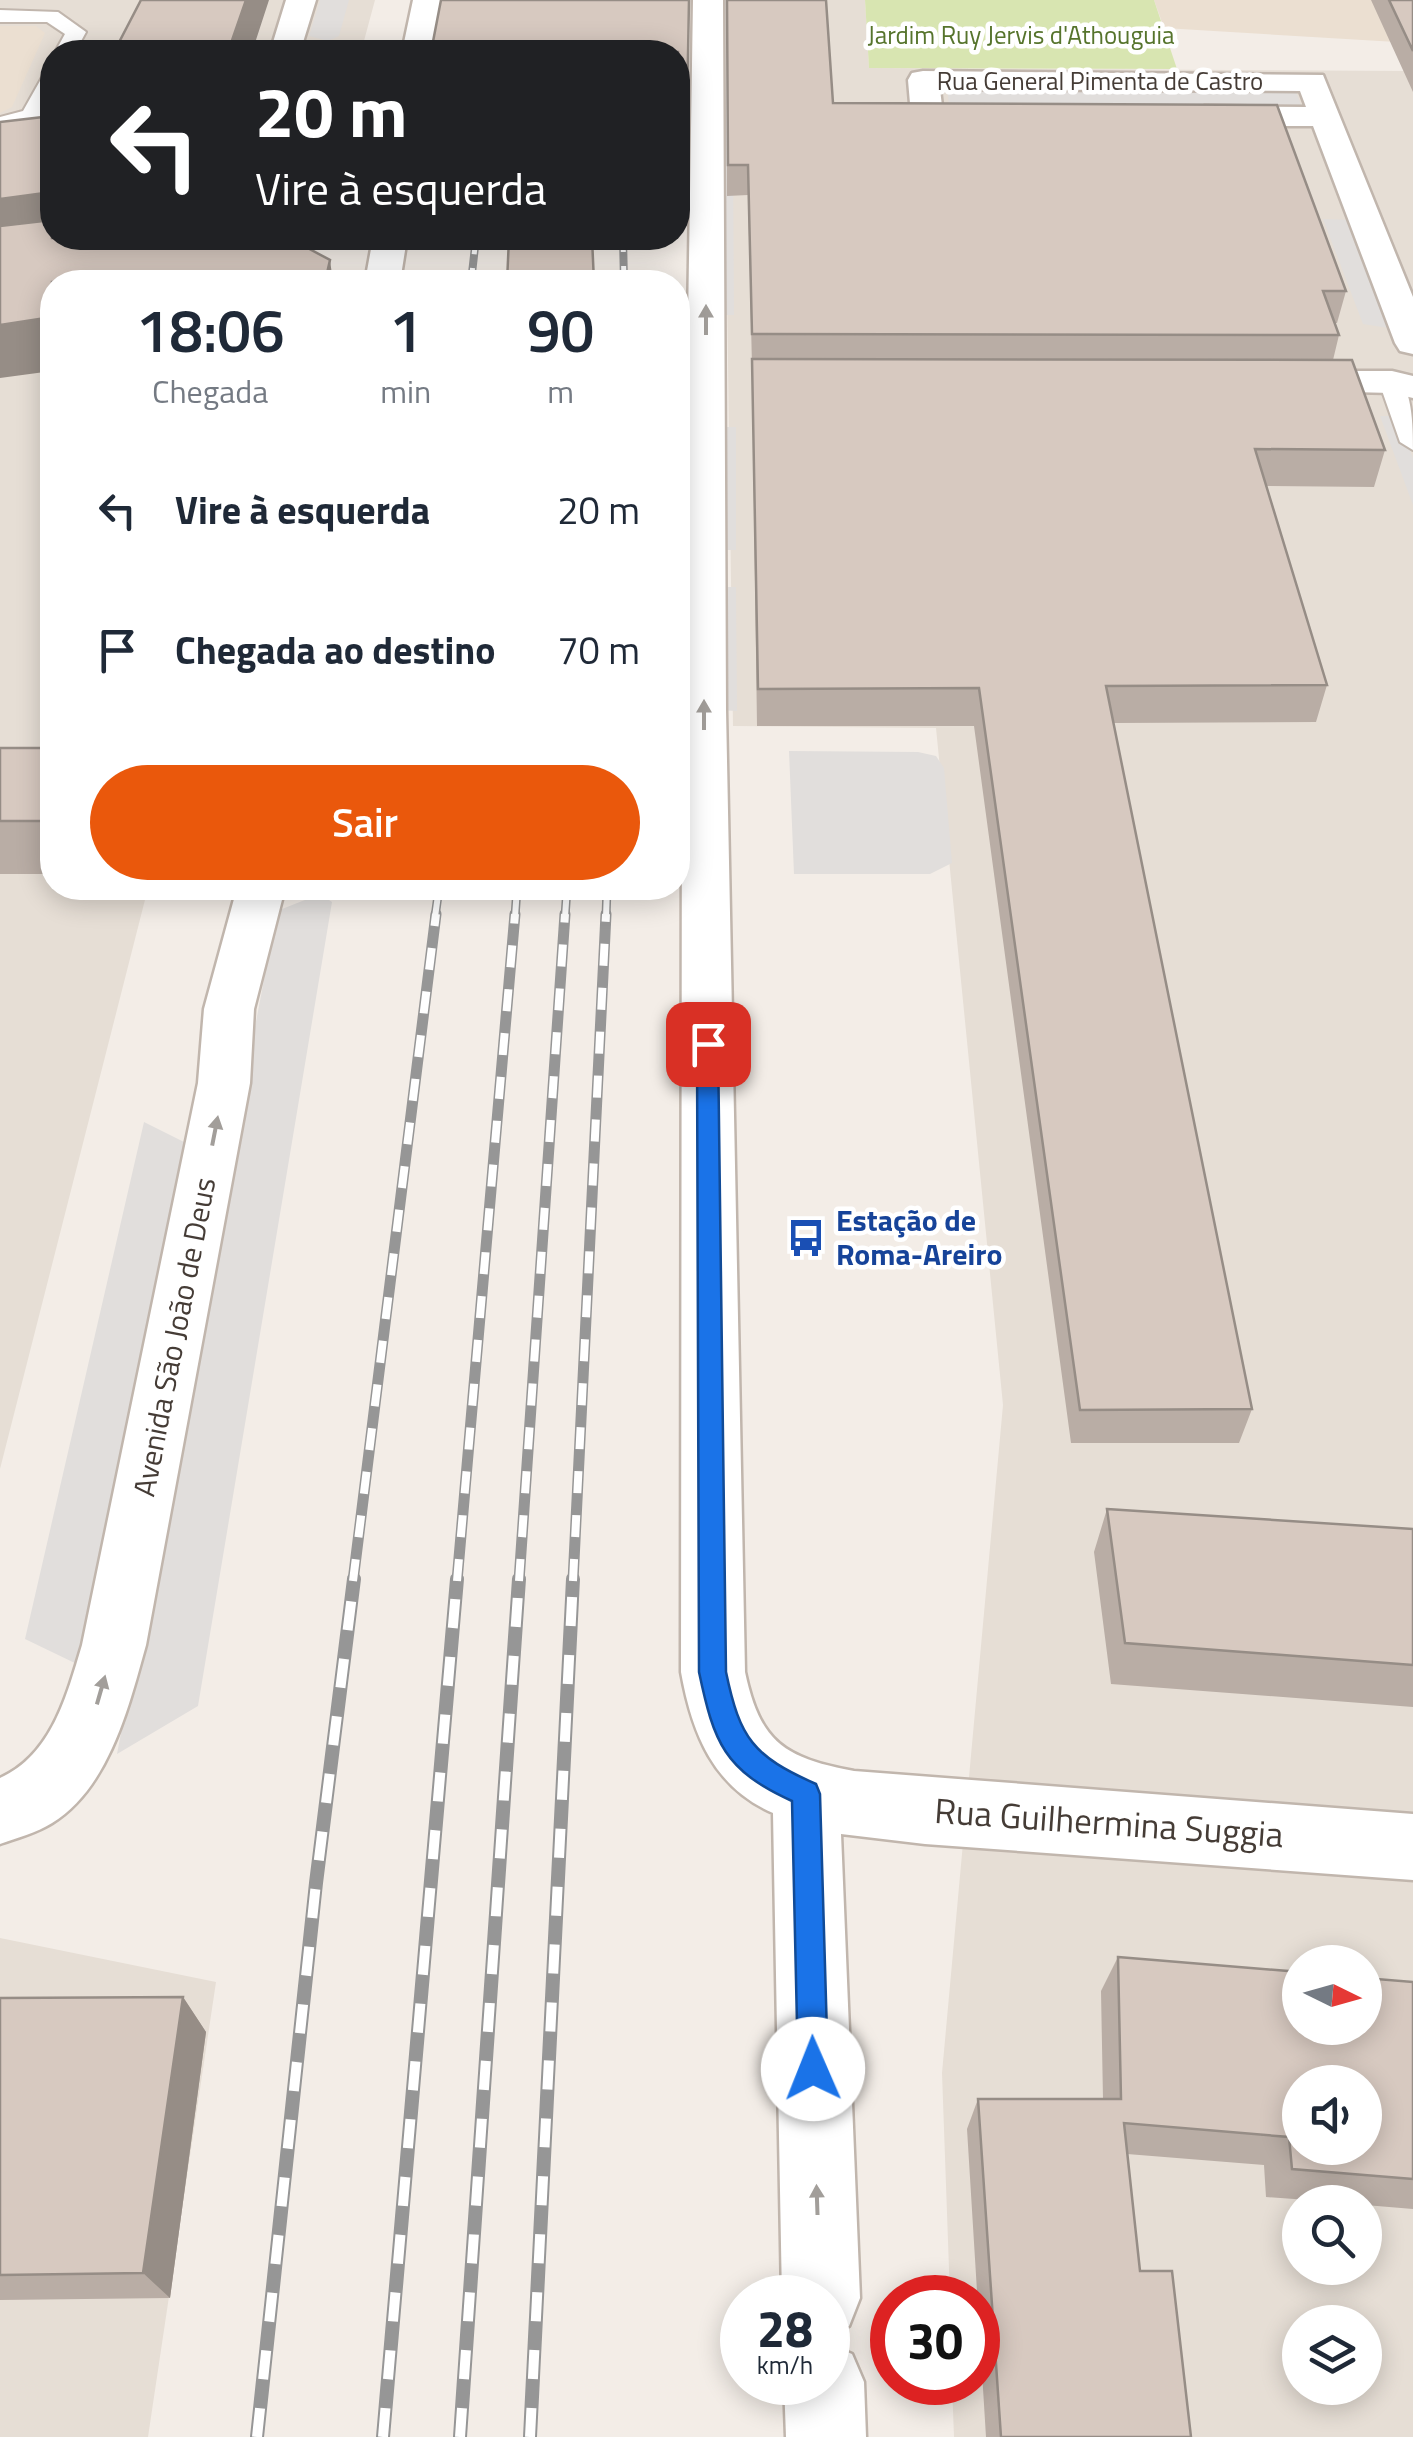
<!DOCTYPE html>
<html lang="pt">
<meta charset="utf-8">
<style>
:root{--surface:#fff;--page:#f6f6f7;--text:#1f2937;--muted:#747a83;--accent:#ea580c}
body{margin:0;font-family:"Titillium Web",sans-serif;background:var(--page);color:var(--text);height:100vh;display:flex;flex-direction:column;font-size:38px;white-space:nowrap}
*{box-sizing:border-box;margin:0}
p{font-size:32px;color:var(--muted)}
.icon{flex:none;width:55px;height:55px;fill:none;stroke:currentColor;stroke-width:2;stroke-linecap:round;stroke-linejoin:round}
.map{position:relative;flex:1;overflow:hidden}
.details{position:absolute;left:40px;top:270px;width:650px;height:630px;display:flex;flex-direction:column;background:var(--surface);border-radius:40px;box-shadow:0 5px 25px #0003}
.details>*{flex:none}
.banner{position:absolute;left:40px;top:40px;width:650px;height:210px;border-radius:40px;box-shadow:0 5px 25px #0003;background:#202124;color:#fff;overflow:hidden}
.needle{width:65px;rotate:95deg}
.fabs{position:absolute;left:1282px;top:1945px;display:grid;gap:20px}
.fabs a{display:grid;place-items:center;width:100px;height:100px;border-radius:50%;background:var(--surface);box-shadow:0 5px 25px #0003;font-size:50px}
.speed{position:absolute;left:720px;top:2275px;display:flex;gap:20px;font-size:50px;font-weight:700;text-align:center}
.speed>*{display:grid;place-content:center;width:130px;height:130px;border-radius:50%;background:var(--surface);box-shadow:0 5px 25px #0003;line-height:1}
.speed small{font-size:25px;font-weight:400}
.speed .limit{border:15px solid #d22;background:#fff;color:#111}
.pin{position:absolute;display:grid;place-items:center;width:85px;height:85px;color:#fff;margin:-42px;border-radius:20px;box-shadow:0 5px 15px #0006}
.me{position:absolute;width:110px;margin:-55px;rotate:359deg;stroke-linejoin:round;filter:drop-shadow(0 0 8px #0008)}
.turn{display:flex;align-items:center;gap:35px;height:210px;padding:0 50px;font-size:45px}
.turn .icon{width:130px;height:130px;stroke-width:2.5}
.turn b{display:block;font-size:70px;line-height:85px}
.eta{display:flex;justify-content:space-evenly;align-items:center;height:170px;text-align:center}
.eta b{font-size:60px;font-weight:600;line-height:70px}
.button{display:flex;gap:20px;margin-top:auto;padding:20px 50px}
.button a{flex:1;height:115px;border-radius:60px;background:var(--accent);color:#fff;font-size:40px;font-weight:600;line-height:115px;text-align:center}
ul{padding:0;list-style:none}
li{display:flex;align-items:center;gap:30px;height:140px;padding:0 50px}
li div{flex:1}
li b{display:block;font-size:38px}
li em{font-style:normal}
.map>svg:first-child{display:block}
</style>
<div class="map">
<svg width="1413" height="2437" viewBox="0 0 1413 2437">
<rect width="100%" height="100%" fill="#f3ede7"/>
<!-- residential -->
<path fill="#e6ded5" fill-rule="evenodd" d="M0 0H375L361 52H52V238H314L303 282H52V888H148L0 1469Z
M723 0H865L869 68 1413 71V2437H954L952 2383 978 2382V2298L950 2297 942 2073 1003 1405 936 728 733 726ZM1300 1962H1365V2028H1300ZM1300 2082H1365V2148H1300ZM1300 2202H1365V2268H1300ZM1300 2322H1365V2388H1300Z
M0 1938 216 1982 148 2437H0Z"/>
<!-- education -->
<path fill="#ebdfd1" d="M1154 0H1413V43L1164 28Z
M0 26H36L45 33 12 107 0 113Z"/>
<!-- green -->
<path fill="#d8e5b1" d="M865 0H1154L1177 69 869 68Z"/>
<!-- parking -->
<path fill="#e1dedc" d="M320 0H349L339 36 328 41 309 36Z
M719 0H732L734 315H719Z
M947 85 1295 89 1303 110 949 106Z
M1323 219 1358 220 1402 330 1363 324Z
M1380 416H1397L1413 458V505Z
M719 427H736V550H718Z
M719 587H736L737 711 718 710Z
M789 751 918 752 936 756 944 768 952 863 930 874H794Z
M320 894 332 902 198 1706 117 1754 277 911Z
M144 1122 188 1144 81 1666 25 1639Z"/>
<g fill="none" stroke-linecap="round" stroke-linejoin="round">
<!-- service casing -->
<g stroke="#c1b6ad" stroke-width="4">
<path id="service" d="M0 10 58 12 86 32 75 52H55L65 34 47 22H0Z
M52 70V96L40 120 0 131V117L23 111 45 72Z
M1392 374C1413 381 1413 428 1413 450L1400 442 1379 382Z"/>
</g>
<!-- minor casing -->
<g stroke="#c1b6ad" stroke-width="5">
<path id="minor" d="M286 0H316L300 52H270Z
M413 0H443L432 52H402Z
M693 0H723L726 710 745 1672C760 1743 785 1758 854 1771L1413 1814V1880L925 1844 841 1834 860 2298 849 2326 828 2334V2298H782L773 1813C713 1787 692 1733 681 1672L682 710Z
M923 71 1323 75 1413 297V354L1400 351 1395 343 1313 126H1205L1194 123 1189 116 1194 109 1205 106 1306 107 1300 91 940 89 942 106 1000 108 1005 115 1000 122C976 128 940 128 916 122L911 115 908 80 912 73Z
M373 238H407L400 282H365Z
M1283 371H1392L1413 376V398L1392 393 1270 390 1264 382 1270 374Z
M237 888H285L254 1009 250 1083 146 1645C129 1706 109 1788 52 1823 36 1833 17 1838 0 1844V1778C52 1755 67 1695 82 1645L198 1083 204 1009Z
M828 2344 852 2354 864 2382 866 2437H786L784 2382H828Z"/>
</g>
<!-- service -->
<use href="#service" fill="#fff" fill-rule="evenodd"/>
<!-- minor -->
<use href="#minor" fill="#fff" fill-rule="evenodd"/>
<!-- rail-far3 casing -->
<g stroke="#969696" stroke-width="8">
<path id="rail-far3" d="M623 238 624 282
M471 282 476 238"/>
</g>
<!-- rail-far2 casing -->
<g stroke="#969696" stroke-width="9">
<path id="rail-far2" d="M435 917 439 888
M515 917 517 888
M565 917 567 888
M606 917 607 888"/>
</g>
<!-- rail-far1 casing -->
<g stroke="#969696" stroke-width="11">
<path id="rail-far1" d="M353 1581 436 914
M457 1581 515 914
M519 1581 565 914
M573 1581 606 914"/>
</g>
<!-- rail casing -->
<g stroke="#969696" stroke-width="14">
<path id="rail" d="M257 2437 316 1883 354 1579
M383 2437 457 1579
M460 2437 519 1579
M530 2437 573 1579"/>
</g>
<!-- rail-far3 -->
<use href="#rail-far3" stroke="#fff" stroke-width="5" stroke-dasharray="14" stroke-linecap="butt"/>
<!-- rail-far2 -->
<use href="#rail-far2" stroke="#fff" stroke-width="6" stroke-dasharray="18" stroke-linecap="butt"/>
<!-- rail-far1 -->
<use href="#rail-far1" stroke="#fff" stroke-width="8" stroke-dasharray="22" stroke-linecap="butt"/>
<!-- rail -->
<use href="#rail" stroke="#fff" stroke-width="10" stroke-dasharray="29" stroke-linecap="butt"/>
</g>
<!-- wall -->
<path fill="#b9ada5" d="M689 0 686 196H678V52Z
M727 0 833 103 1346 291 1337 323H1335L1339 335 1333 360 1385 450 1374 487 1267 486 1327 685 1316 722 1113 723 1252 1409 1239 1443H1071L974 726H757L752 366 748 195 727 196Z
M1371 0H1413V92Z
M0 748H52V874H0Z
M1107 1509 1413 1529V1707L1111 1684 1094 1552Z
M1118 1957 1413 1982V2209L1365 2205V2202H1336L1266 2197 1264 2165 1127 2154 1140 2271 1191 2437H986L967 2129 978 2099H1103L1101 1991Z
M183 1997 206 2032 170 2298 0 2300V1998Z"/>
<!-- shaded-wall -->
<path fill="#968d86" d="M246 0H269L252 52H228Z
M52 192V238L0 251V199Z
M330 260 333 282H325Z
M52 317V371L0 378V325Z
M183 1997 206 2032 170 2298 143 2273Z"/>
<!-- building -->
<path fill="#d7c9c0" stroke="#968d86" stroke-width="2.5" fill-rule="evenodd" d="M141 0H246L228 52H114Z
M441 0H689L686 165H678V52H431Z
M727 0H826L833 103 1277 105 1346 291H1323L1339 335 752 334 748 165H728Z
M1389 0H1413V51Z
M52 116V192L0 199V122Z
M52 220V238H289L330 260 325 282H52V317L0 325V226Z
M509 238H592L594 282H507Z
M752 359 1352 360 1385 450 1255 449 1327 685 1106 686 1252 1409 1080 1410 979 688 758 689Z
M0 748H52V821H0Z
M1107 1509 1413 1529V1665L1125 1643Z
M1118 1957 1300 1972V2028H1365V1978L1413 1982V2179L1292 2169 1289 2137 1124 2123 1140 2271H1172L1191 2437H1001L978 2099H1121ZM1300 2082H1365V2148H1300Z
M183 1997 143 2273 0 2275V1998Z"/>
<!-- one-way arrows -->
<defs><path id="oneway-solid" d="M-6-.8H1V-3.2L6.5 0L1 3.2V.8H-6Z" transform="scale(2.5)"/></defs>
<g fill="#a29e9a">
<use href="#oneway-solid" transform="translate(706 320) rotate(-90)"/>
<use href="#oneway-solid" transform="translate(704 715) rotate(-90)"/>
<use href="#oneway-solid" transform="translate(215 1131) rotate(-79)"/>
<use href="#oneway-solid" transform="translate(101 1690) rotate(-74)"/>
<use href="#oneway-solid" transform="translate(817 2200) rotate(-92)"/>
</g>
<!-- route -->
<path fill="#1a73e8" stroke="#114b97" stroke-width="2.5" d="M708 1036 718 1044 726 1672C740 1739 753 1756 816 1784L820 1794 828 2069 824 2080 813 2084 802 2080 798 2069 792 1801C724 1770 714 1743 699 1672L697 1044Z"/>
<!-- icons -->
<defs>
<g id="bus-bare" transform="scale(3)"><path d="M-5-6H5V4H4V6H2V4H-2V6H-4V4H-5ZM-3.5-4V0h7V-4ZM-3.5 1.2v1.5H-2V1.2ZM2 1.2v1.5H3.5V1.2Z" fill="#1a4fb4" stroke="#fff" stroke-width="2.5" paint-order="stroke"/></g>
</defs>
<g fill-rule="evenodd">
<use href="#bus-bare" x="806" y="1238"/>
</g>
<g text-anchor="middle" stroke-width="9" stroke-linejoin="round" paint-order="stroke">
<!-- far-park labels -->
<g font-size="25" fill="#56742c" stroke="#fff">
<text x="1021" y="44">Jardim Ruy Jervis d'Athouguia</text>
</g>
<!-- far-street labels -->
<g font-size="25" fill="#453c36" stroke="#fff">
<text x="1100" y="90">Rua General Pimenta de Castro</text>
</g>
<!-- transit labels -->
<g font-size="30" font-weight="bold" fill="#164399" stroke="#fff" text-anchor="start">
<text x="836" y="1231">Estação de<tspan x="836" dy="34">Roma-Areiro</tspan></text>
</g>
<!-- street labels -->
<g font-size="30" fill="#453c36" stroke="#fff">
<text transform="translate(175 1337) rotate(-79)" y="10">Avenida São João de Deus</text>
</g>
<!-- near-street labels -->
<g font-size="35" fill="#453c36" stroke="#fff">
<text transform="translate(1109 1823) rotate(4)" y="12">Rua Guilhermina Suggia</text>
</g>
</g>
</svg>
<div class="fabs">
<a><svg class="needle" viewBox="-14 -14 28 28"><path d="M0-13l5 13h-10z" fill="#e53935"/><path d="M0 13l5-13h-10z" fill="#747a83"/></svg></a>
<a><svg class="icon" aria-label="sound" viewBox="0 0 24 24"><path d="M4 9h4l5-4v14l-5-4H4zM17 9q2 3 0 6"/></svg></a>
<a><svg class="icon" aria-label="search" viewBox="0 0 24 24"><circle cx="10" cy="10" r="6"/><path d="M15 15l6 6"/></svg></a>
<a><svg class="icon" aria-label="layers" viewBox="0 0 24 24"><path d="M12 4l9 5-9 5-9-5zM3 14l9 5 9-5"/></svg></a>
</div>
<div class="speed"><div>28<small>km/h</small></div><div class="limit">30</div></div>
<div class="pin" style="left:708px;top:1044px;background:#d93025"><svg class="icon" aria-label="arrive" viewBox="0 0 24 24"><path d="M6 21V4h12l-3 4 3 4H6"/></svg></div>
<svg class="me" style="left:813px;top:2069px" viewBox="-20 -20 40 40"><circle r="19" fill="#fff"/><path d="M0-13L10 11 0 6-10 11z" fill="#1a73e8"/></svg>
<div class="banner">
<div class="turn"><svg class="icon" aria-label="left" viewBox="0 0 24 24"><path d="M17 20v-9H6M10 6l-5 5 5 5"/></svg><div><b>20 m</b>Vire à esquerda</div></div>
</div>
<section class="details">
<div class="eta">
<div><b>18:06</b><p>Chegada</p></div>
<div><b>1</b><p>min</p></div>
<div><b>90</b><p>m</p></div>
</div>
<ul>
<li><svg class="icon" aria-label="left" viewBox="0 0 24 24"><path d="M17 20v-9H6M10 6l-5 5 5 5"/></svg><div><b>Vire à esquerda</b></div><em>20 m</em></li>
<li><svg class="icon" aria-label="arrive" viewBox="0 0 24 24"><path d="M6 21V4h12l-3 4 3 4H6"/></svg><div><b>Chegada ao destino</b></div><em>70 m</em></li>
</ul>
<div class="button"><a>Sair</a></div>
</section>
</div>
